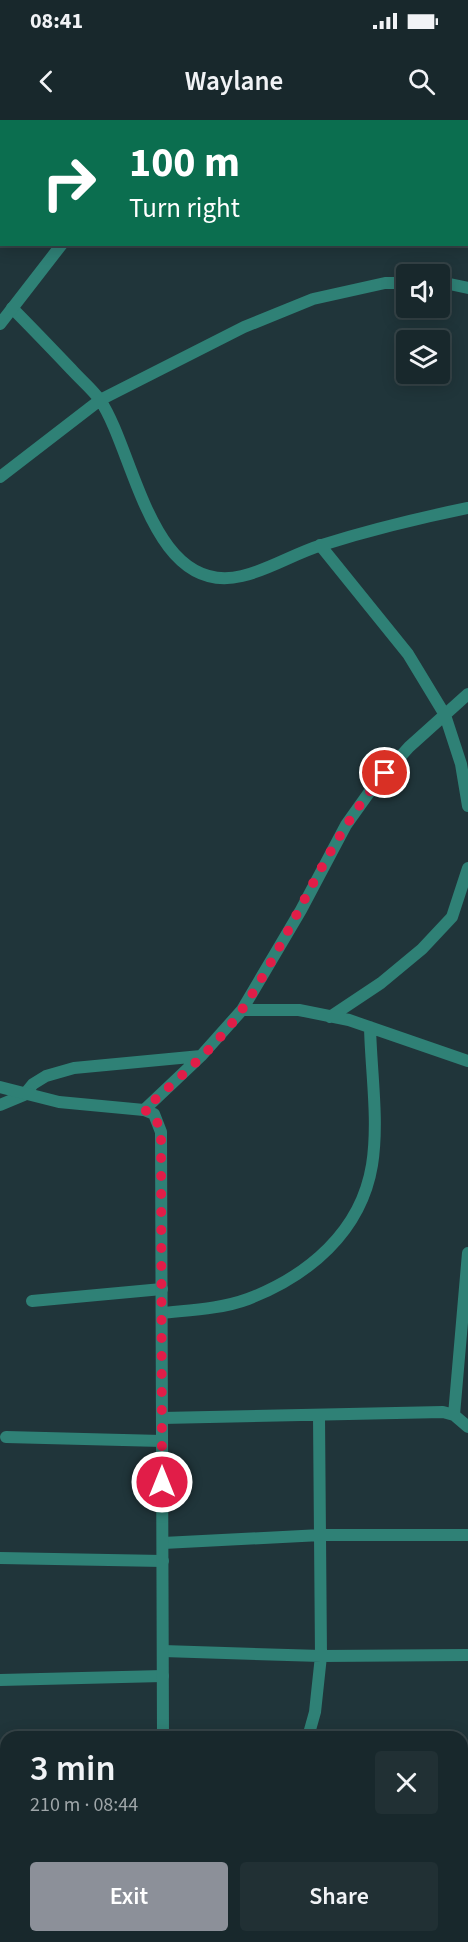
<!DOCTYPE html>
<meta charset="utf-8">
<style>
:root{--surface:#18282c;--page:#213034;--text:#f1f3f6;--muted:#9fa6a9;--line:#364448;--accent:#8c9099}
body{margin:0;font-family:"Source Sans 3",sans-serif;background:var(--page);color:var(--text);height:100vh;display:flex;flex-direction:column;font-size:22px;white-space:nowrap}
*{box-sizing:border-box;margin:0}
p{font-size:20px;color:var(--muted)}
.icon{flex:none;width:33px;height:33px;fill:none;stroke:currentColor;stroke-width:2;stroke-linecap:round;stroke-linejoin:round}
.map{position:relative;flex:1;overflow:hidden}
.details{position:absolute;left:0px;top:1611px;width:468px;height:212px;display:flex;flex-direction:column;background:var(--surface);border-radius:18px 18px 0 0;box-shadow:0 3px 15px #0003,0 0 0 2px var(--line)}
.details>*{flex:none}
.banner{position:absolute;left:0px;top:0px;width:468px;height:126px;box-shadow:0 3px 15px #0003,0 0 0 2px var(--line);background:#0b6e4f;color:#fff;overflow:hidden}
.controls{position:absolute;left:396px;top:144px;display:grid;gap:12px}
.controls a{display:grid;place-items:center;width:54px;height:54px;border-radius:6px;background:var(--surface);box-shadow:0 3px 15px #0003,0 0 0 2px var(--line);font-size:30px}
.pin{position:absolute;display:grid;place-items:center;width:51px;height:51px;color:#fff;margin:-26px;border:3px solid #fff;border-radius:50%;box-shadow:0 2px 6px #0007}
.me{position:absolute;width:66px;margin:-33px;rotate:0deg;stroke-linejoin:round;filter:drop-shadow(0 0 4px #0008)}
.turn{display:flex;align-items:center;gap:21px;height:126px;padding:0 30px;font-size:27px}
.turn .icon{width:78px;height:78px;stroke-width:2.5}
.turn b{display:block;font-size:42px;line-height:51px}
.round{display:grid;place-items:center;flex:none;width:63px;height:63px;border-radius:6px;background:var(--page)}
.headline{display:flex;align-items:center;justify-content:space-between;height:102px;padding:0 30px}
h1{font-size:36px;font-weight:600;line-height:45px}
.button{display:flex;gap:12px;margin-top:auto;padding:12px 30px}
.button a{flex:1;height:69px;border-radius:6px;background:var(--accent);color:#fff;font-size:24px;font-weight:600;line-height:69px;text-align:center}
.button a+a{background:var(--page);color:var(--text)}
.status{display:flex;justify-content:space-between;align-items:center;height:42px;padding:0 30px;background:var(--surface);direction:ltr}
.status svg{height:16px;fill:currentColor}
header{display:flex;justify-content:space-between;align-items:center;height:78px;padding:0 30px;background:var(--surface);font-size:27px;font-weight:600}
.map>svg:first-child{display:block}
</style>
<div class="status"><b>08:41</b><svg viewBox="0 0 49 12"><path d="M0 12V9h3v3zM5 12V6h3v6zM10 12V3h3v9zM15 12V0h3v12zM26 1h20v11H26zM47 4h2v5h-2z"/></svg></div>
<header><svg class="icon" aria-label="back" viewBox="0 0 24 24"><path d="M15 5l-7 7 7 7"/></svg>Waylane<svg class="icon" aria-label="search" viewBox="0 0 24 24"><circle cx="10" cy="10" r="6"/><path d="M15 15l6 6"/></svg></header>
<div class="map">
<svg width="468" height="1822" viewBox="0 0 468 1822">
<rect width="100%" height="100%" fill="#20353a"/>
<g fill="none" stroke-linecap="round" stroke-linejoin="round">
<!-- service -->
<path stroke="#2f8176" stroke-width="12" d="M0 1659 6 1660"/>
<!-- minor -->
<path stroke="#2f8176" stroke-width="12" d="M440 162 468 168
M12 188C32 208 52 229 72 250 81 260 92 269 100 280 135 332 151 478 242 456 269 450 295 433 322 425 370 410 419 398 468 388
M0 357 100 280 244 207 313 179 385 163H406
M320 425 408 534 445 595 461 644 468 686
M242 890H299L349 900 468 941
M330 897 381 863 422 829 452 797 468 748
M0 985 24 975 33 964 46 956 74 948 201 936
M144 990 201 936 242 890 301 790 346 705 373 667 409 627 468 574
M32 1181 162 1169
M162 1193C190 1190 221 1189 248 1179 308 1156 361 1112 372 1045 379 1001 371 952 370 907
M454 1295 468 1133
M162 1298 443 1292 454 1295 468 1307
M6 1317 162 1321
M163 1423 321 1415H468
M0 1438 163 1441
M163 1531 321 1536 468 1535
M0 1560 163 1556
M308 1617 315 1592 321 1536 319 1296"/>
<!-- tertiary -->
<path stroke="#2f8176" stroke-width="12" d="M174 2 175 0
M0 204 62 124
M0 967 59 982 144 990 154 994 161 1012 163 1617
M462 1693 468 1691
M189 1816 190 1822
M204 1822 214 1816"/>
</g>
<g fill="none" stroke-linecap="round" stroke-linejoin="round">
<!-- route -->
<path stroke="#e11d48" stroke-width="10" stroke-dasharray="0 18" d="M162 1362 161 1012 154 994 144 990C178 958 217 927 243 888 293 814 326 720 385 653"/>
</g>
</svg>
<div class="controls">
<a><svg class="icon" aria-label="sound" viewBox="0 0 24 24"><path d="M4 9h4l5-4v14l-5-4H4zM17 9q2 3 0 6"/></svg></a>
<a><svg class="icon" aria-label="layers" viewBox="0 0 24 24"><path d="M12 4l9 5-9 5-9-5zM3 14l9 5 9-5"/></svg></a>
</div>
<div class="pin" style="left:385px;top:653px;background:#d93025"><svg class="icon" aria-label="arrive" viewBox="0 0 24 24"><path d="M6 21V4h12l-3 4 3 4H6"/></svg></div>
<svg class="me" style="left:162px;top:1362px" viewBox="-20 -20 40 40"><circle r="17" fill="#e11d48" stroke="#fff" stroke-width="3"/><path d="M0-11L8 9 0 5-8 9z" fill="#fff"/></svg>
<div class="banner">
<div class="turn"><svg class="icon" aria-label="right" viewBox="0 0 24 24"><path d="M7 20v-9h11M14 6l5 5-5 5"/></svg><div><b>100 m</b>Turn right</div></div>
</div>
<section class="details">
<div class="headline"><div><h1>3 min</h1><p>210 m · 08:44</p></div><a class="round"><svg class="icon" aria-label="close" viewBox="0 0 24 24"><path d="M6 6l12 12M18 6L6 18"/></svg></a></div>
<div class="button"><a>Exit</a><a>Share</a></div>
</section>
</div>
